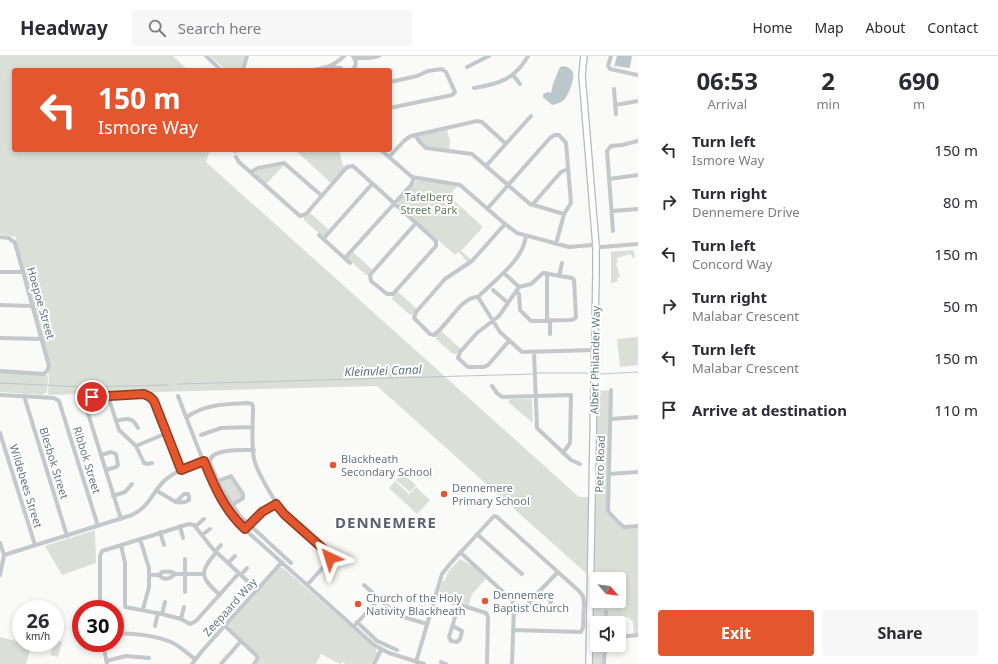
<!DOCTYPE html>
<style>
:root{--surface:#fff;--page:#f7f7f7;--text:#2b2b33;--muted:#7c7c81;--line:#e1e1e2;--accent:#e4572e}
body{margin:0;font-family:"Noto Sans",sans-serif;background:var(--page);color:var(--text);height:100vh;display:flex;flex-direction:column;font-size:15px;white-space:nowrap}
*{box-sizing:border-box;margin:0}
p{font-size:13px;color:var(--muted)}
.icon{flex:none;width:22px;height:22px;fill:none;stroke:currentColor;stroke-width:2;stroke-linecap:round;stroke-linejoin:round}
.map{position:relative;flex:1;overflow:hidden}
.details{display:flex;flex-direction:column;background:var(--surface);width:360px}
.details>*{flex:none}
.top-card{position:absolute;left:12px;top:12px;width:380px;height:84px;border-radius:4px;box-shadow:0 2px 6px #0003;background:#e4572e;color:#fff;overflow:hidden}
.needle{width:26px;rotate:118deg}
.controls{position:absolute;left:590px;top:516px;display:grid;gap:8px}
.controls a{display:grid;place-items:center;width:36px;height:36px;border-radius:4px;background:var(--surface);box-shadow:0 2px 6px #0003;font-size:20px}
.speed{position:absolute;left:12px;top:544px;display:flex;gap:8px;font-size:20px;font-weight:700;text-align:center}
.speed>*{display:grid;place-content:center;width:52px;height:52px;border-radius:50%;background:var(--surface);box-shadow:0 2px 6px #0003;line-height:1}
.speed small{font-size:10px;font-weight:400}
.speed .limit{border:6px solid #d22;background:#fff;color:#111}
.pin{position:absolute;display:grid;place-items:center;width:34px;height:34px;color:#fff;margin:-17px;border:2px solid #fff;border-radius:50%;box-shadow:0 1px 4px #0007}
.me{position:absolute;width:44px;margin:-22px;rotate:319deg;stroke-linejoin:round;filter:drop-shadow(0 0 3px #0008)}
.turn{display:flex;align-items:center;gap:14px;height:84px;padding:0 20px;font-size:18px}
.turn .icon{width:52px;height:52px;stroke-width:2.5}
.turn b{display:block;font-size:28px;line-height:34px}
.eta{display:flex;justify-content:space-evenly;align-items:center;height:68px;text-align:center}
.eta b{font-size:24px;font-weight:700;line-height:28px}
.cta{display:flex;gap:8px;margin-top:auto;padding:8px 20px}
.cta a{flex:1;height:46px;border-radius:4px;background:var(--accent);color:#fff;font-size:16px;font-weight:700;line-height:46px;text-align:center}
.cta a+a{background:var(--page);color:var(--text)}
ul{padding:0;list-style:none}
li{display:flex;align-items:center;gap:12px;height:52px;padding:0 20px}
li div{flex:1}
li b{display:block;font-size:15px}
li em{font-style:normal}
header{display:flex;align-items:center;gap:24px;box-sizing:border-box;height:56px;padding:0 20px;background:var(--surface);border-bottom:1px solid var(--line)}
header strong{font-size:19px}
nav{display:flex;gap:22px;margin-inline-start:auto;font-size:14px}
.search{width:280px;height:36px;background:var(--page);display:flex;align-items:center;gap:10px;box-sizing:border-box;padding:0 14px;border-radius:4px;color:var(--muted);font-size:15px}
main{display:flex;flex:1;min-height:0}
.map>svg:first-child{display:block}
</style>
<header>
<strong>Headway</strong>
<div class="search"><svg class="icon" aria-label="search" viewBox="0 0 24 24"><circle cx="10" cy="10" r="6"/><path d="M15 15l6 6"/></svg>Search here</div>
<nav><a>Home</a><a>Map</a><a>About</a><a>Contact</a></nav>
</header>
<main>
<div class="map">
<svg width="638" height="608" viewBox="0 0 638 608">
<rect width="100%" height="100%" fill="#fafaf8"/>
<!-- green -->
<path fill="#dadfd7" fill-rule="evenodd" d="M0 0H173L188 14H14V94H210L206 106 579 441H590L588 519 377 330 48 339 49 320 48 317 50 311 15 185 16 181 0 178Z
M210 0H245L241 14H226Z
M447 73 450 85 449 93 425 90 418 81 419 80Z
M295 94H339L343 110 345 111 331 127Z
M284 109 266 128 255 119 256 115 258 114Z
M417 124 458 129 449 140 483 171 461 195 472 204 468 207 459 196 455 199 398 149 399 145Z
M309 156 329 174 324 179H321L304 164V161Z
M633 194 635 201 632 202 631 198 617 202 618 206 616 207 620 221 617 222 618 225 611 227V196Z
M353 196 373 214 368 219H366L348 203V201Z
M397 235 417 253 412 259 409 258 392 243 393 240Z
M441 275 461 293 456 298H453L436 283V280Z
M638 281V309L620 311 617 283Z
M0 317 46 318 48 320 47 336 42 339 0 336Z
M610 334 607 453C614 469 621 473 638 471V580L634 581 633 566 628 561 607 563 604 567H597V589H603V608H591L597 335ZM597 523H619V545H597Z
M510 343H532L533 367 508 346Z
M402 417 416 429 410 436 396 424Z
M230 422 241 437V441L234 446 232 445 220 427 221 425Z
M395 425 409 438 403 445 389 432Z
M416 431 430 444 417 458 403 445Z
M95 474 96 507 62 519 45 490Z
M460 503 472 510 486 523 472 538 469 549 440 540 439 538 442 526 445 524 448 516Z
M282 511 376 593 377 598 372 608H346L342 606 340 608 321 598 316 608H256L260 603 259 600 230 573 228 569 279 512Z
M0 581 31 589 26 608H0Z
M55 584 62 586 58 601 50 599Z"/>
<!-- water -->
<path fill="#bbc7cb" d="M617 0H632L630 11 629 12 616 10 614 11Z
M564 10C568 11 572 13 573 17 575 23 568 40 564 44 561 47 556 48 552 49L543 41V38L548 36 551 37 553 28 560 11Z"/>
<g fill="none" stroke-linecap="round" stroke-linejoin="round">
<!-- stream -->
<path stroke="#bbc7cb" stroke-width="1" d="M537 317H588
M600 318 638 316
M0 327 85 331 168 329
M179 328 534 318"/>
<!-- secondary casing -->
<g stroke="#b3babf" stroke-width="8">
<path id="secondary" d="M584 0 582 19 596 190V217L589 608"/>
</g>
<!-- street -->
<path stroke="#c3c8cc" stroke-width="4" d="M206 0 221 14
M611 0 608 10 610 13 638 19
M354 2H369L379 0
M329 11 341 12
M467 11 489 0
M243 14 247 0
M314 14C327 11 334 10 344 0
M352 14C357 10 357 5 353 0
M513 19 520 28
M390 26 417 20 428 15 442 13 446 16 455 36 452 39 390 52
M474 32C499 28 515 23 528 0
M614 33 616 58
M615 49 638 45
M415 79 419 85 426 92 472 98 530 148 564 158
M235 94V95
M381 94 412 121 460 129 505 168 517 177 569 191 592 189 601 191 638 188
M236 101 239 106 300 160 306 158 347 111 353 110 425 175 436 185V190L393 238H387L371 225 370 219 416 167
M389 101 405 84 411 80 477 65 482 66 506 88
M486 110 531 60
M251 116 258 112 284 107 322 140
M609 123 638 119
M532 149 561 116 568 113
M487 153 550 82 555 79H559L566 87 571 147 564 158 556 188
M612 155 638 153
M613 175 607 95 611 90 622 89 638 85
M319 179 350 207
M0 181 9 182 15 187 49 310 47 315 43 318 0 315
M324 182 372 128
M345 202 411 129 414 122
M0 216H23
M547 217V264
M506 219 519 231
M559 220 562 207
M493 234 508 247
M478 241C463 239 446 271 434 279L430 278 414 262 416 256 445 223 472 205 505 168
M478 241 500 276 522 296 595 294
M478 241C491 228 512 212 521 195 524 190 525 185 526 180
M0 249 32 250
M550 264V278
M0 282 42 283
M509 285 488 309 484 311H468L458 302 460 296 477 277 499 260 519 231 531 228 543 217 572 222 574 224 576 261 574 263 571 264 531 265 520 254 519 238 516 235
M534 296 537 372 571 404 580 408
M492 330 497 337 502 341 571 339 570 387 563 397
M611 334 608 455 617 465 624 471 638 470
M0 339 54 342 59 345 98 470
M24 340 67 480
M108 340 119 374 136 390 144 407 147 408 152 407
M178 340C196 385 210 433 241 470L374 589 389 597 424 608
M187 361C204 348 227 348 248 347L252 348 253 351C253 368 251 387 254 403 256 414 275 446 282 455L330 500 329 505 307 529
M611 363 638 361
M116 365C127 362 133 361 138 372
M0 377 35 489
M201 379 221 372 253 371
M136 390 167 377
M254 394C244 394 208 392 210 407L220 430 240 460 291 507
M101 399 111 396 116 398 118 409 116 411 106 414
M609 418 638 416
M218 425 231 420 243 438V442L232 449
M157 435 176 446C181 447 185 447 189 444V440L188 438H184L176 446
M113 440 125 436 132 428
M121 463 86 351C85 345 88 341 94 340L144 338 150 341 154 345 181 414
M180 470 183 482
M196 470 204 463
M247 471 262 456 276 448
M160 476 164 489
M477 478 522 518
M202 479 210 473
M140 483 149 512V531L143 553
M0 487 4 499 0 519
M121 489 125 507V551L162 558 181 563 190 568 196 565 239 517
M215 496 221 489
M460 496 512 544 514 551 512 608
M216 497C198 516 201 522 220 539
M4 499 132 459C150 450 151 438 164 425 175 415 190 410 204 405
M185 503V536
M228 507 235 500
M149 519H159L162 516C167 515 172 515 175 518H204
M159 519C164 525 170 523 175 518
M241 519 247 512
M364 529 397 559 427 568
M540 535 551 545 550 550 548 551 529 550V546L558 516
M435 541 486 557 488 561 487 608
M100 553V500L102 495 189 468 194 469 212 492 257 534
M162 558 165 546
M181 563 184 551
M357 566 377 585 397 594
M605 567 606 556
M356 568 379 543
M155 570 158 557
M225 570 256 599 258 602 254 608
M453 570 462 575 460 583 457 586 451 585 449 581 459 548
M115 578C131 576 158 580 173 587 181 591 188 598 195 603
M619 581 638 579
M103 587 107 608
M106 605 126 600 149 602
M416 606 442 518 449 509 494 460 497 461 579 535 583 540 584 548 583 571 581 576 513 574
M441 606 446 608
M192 608 202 595 282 506
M221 608 241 585
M374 608 381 594
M604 608 605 589"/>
<!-- secondary -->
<use href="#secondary" stroke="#fff" stroke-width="5.5"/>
</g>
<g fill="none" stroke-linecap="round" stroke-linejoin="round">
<!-- route casing -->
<g stroke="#94391e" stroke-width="10">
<path id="route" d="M92 341 144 338 150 341 154 345 181 414 204 405C214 430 225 455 245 473L262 456 276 448 284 458 329 498 330 502"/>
</g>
<!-- route -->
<use href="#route" stroke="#e4572e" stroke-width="7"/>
</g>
<!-- markers -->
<g fill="#e4572e" stroke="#fff" stroke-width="1.5">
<circle cx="333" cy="409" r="4"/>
<circle cx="444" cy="438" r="4"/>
<circle cx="485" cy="545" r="4"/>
<circle cx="358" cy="548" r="4"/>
</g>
<g text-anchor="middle" stroke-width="4" stroke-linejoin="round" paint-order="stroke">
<!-- park labels -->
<g font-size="11" fill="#687a64" stroke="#fff">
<text x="429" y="145">Tafelberg<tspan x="429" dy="13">Street Park</tspan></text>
</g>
<!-- street labels -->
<g font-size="11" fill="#657683" stroke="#fff">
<text transform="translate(41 247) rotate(74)" y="4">Hoepoe Street</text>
<text transform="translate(595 304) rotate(-89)" y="4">Albert Philander Way</text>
<text transform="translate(87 404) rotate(73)" y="4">Ribbok Street</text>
<text transform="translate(54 407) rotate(73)" y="4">Blesbok Street</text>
<text transform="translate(600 408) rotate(-88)" y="4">Petro Road</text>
<text transform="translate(26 430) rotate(73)" y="4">Wildebees Street</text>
<text transform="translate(230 551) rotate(-48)" y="4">Zeepaard Way</text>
</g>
<!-- poi labels -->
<g font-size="11" fill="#657683" stroke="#fff" text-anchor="start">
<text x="341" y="407">Blackheath<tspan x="341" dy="13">Secondary School</tspan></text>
<text x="452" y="436">Dennemere<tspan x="452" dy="13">Primary School</tspan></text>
<text x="493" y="543">Dennemere<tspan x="493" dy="13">Baptist Church</tspan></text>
<text x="366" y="546">Church of the Holy<tspan x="366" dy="13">Nativity Blackheath</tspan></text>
</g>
<!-- water labels -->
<g font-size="12" font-style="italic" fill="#60757c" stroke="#fff">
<text transform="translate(383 315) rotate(-2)" y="4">Kleinvlei Canal</text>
</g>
<!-- district labels -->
<g font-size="15" font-weight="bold" letter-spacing="1" fill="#57646e" stroke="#fff">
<text x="386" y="472">DENNEMERE</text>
</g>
</g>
</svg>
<div class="controls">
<a><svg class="needle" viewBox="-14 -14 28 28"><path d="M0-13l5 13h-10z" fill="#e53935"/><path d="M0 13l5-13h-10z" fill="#7c7c81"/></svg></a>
<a><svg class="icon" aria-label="sound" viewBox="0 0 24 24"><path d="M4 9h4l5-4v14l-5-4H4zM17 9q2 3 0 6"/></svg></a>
</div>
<div class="speed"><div>26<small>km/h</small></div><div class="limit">30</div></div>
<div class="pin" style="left:92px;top:341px;background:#d93025"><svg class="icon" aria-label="arrive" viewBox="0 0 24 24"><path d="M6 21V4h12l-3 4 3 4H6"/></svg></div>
<svg class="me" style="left:330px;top:502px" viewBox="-20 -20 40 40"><path d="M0-17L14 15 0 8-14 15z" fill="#e4572e" stroke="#fff" stroke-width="4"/></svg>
<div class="top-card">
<div class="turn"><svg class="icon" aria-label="left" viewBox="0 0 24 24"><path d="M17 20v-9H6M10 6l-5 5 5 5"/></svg><div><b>150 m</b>Ismore Way</div></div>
</div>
</div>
<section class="details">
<div class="eta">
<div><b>06:53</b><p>Arrival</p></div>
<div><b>2</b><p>min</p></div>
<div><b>690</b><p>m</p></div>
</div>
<ul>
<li><svg class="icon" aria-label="left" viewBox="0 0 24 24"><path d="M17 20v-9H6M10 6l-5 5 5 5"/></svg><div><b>Turn left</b><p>Ismore Way</p></div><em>150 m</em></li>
<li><svg class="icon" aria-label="right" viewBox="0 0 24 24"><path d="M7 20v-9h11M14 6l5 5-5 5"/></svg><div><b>Turn right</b><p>Dennemere Drive</p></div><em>80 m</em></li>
<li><svg class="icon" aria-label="left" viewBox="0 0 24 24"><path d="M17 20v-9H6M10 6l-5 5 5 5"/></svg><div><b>Turn left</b><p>Concord Way</p></div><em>150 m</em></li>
<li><svg class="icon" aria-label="right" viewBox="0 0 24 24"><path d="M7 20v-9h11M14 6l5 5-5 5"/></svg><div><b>Turn right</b><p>Malabar Crescent</p></div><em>50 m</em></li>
<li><svg class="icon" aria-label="left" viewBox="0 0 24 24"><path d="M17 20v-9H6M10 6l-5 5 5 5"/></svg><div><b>Turn left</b><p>Malabar Crescent</p></div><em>150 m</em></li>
<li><svg class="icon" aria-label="arrive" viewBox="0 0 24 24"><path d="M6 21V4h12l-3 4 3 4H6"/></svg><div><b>Arrive at destination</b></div><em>110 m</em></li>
</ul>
<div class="cta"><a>Exit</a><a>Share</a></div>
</section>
</main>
